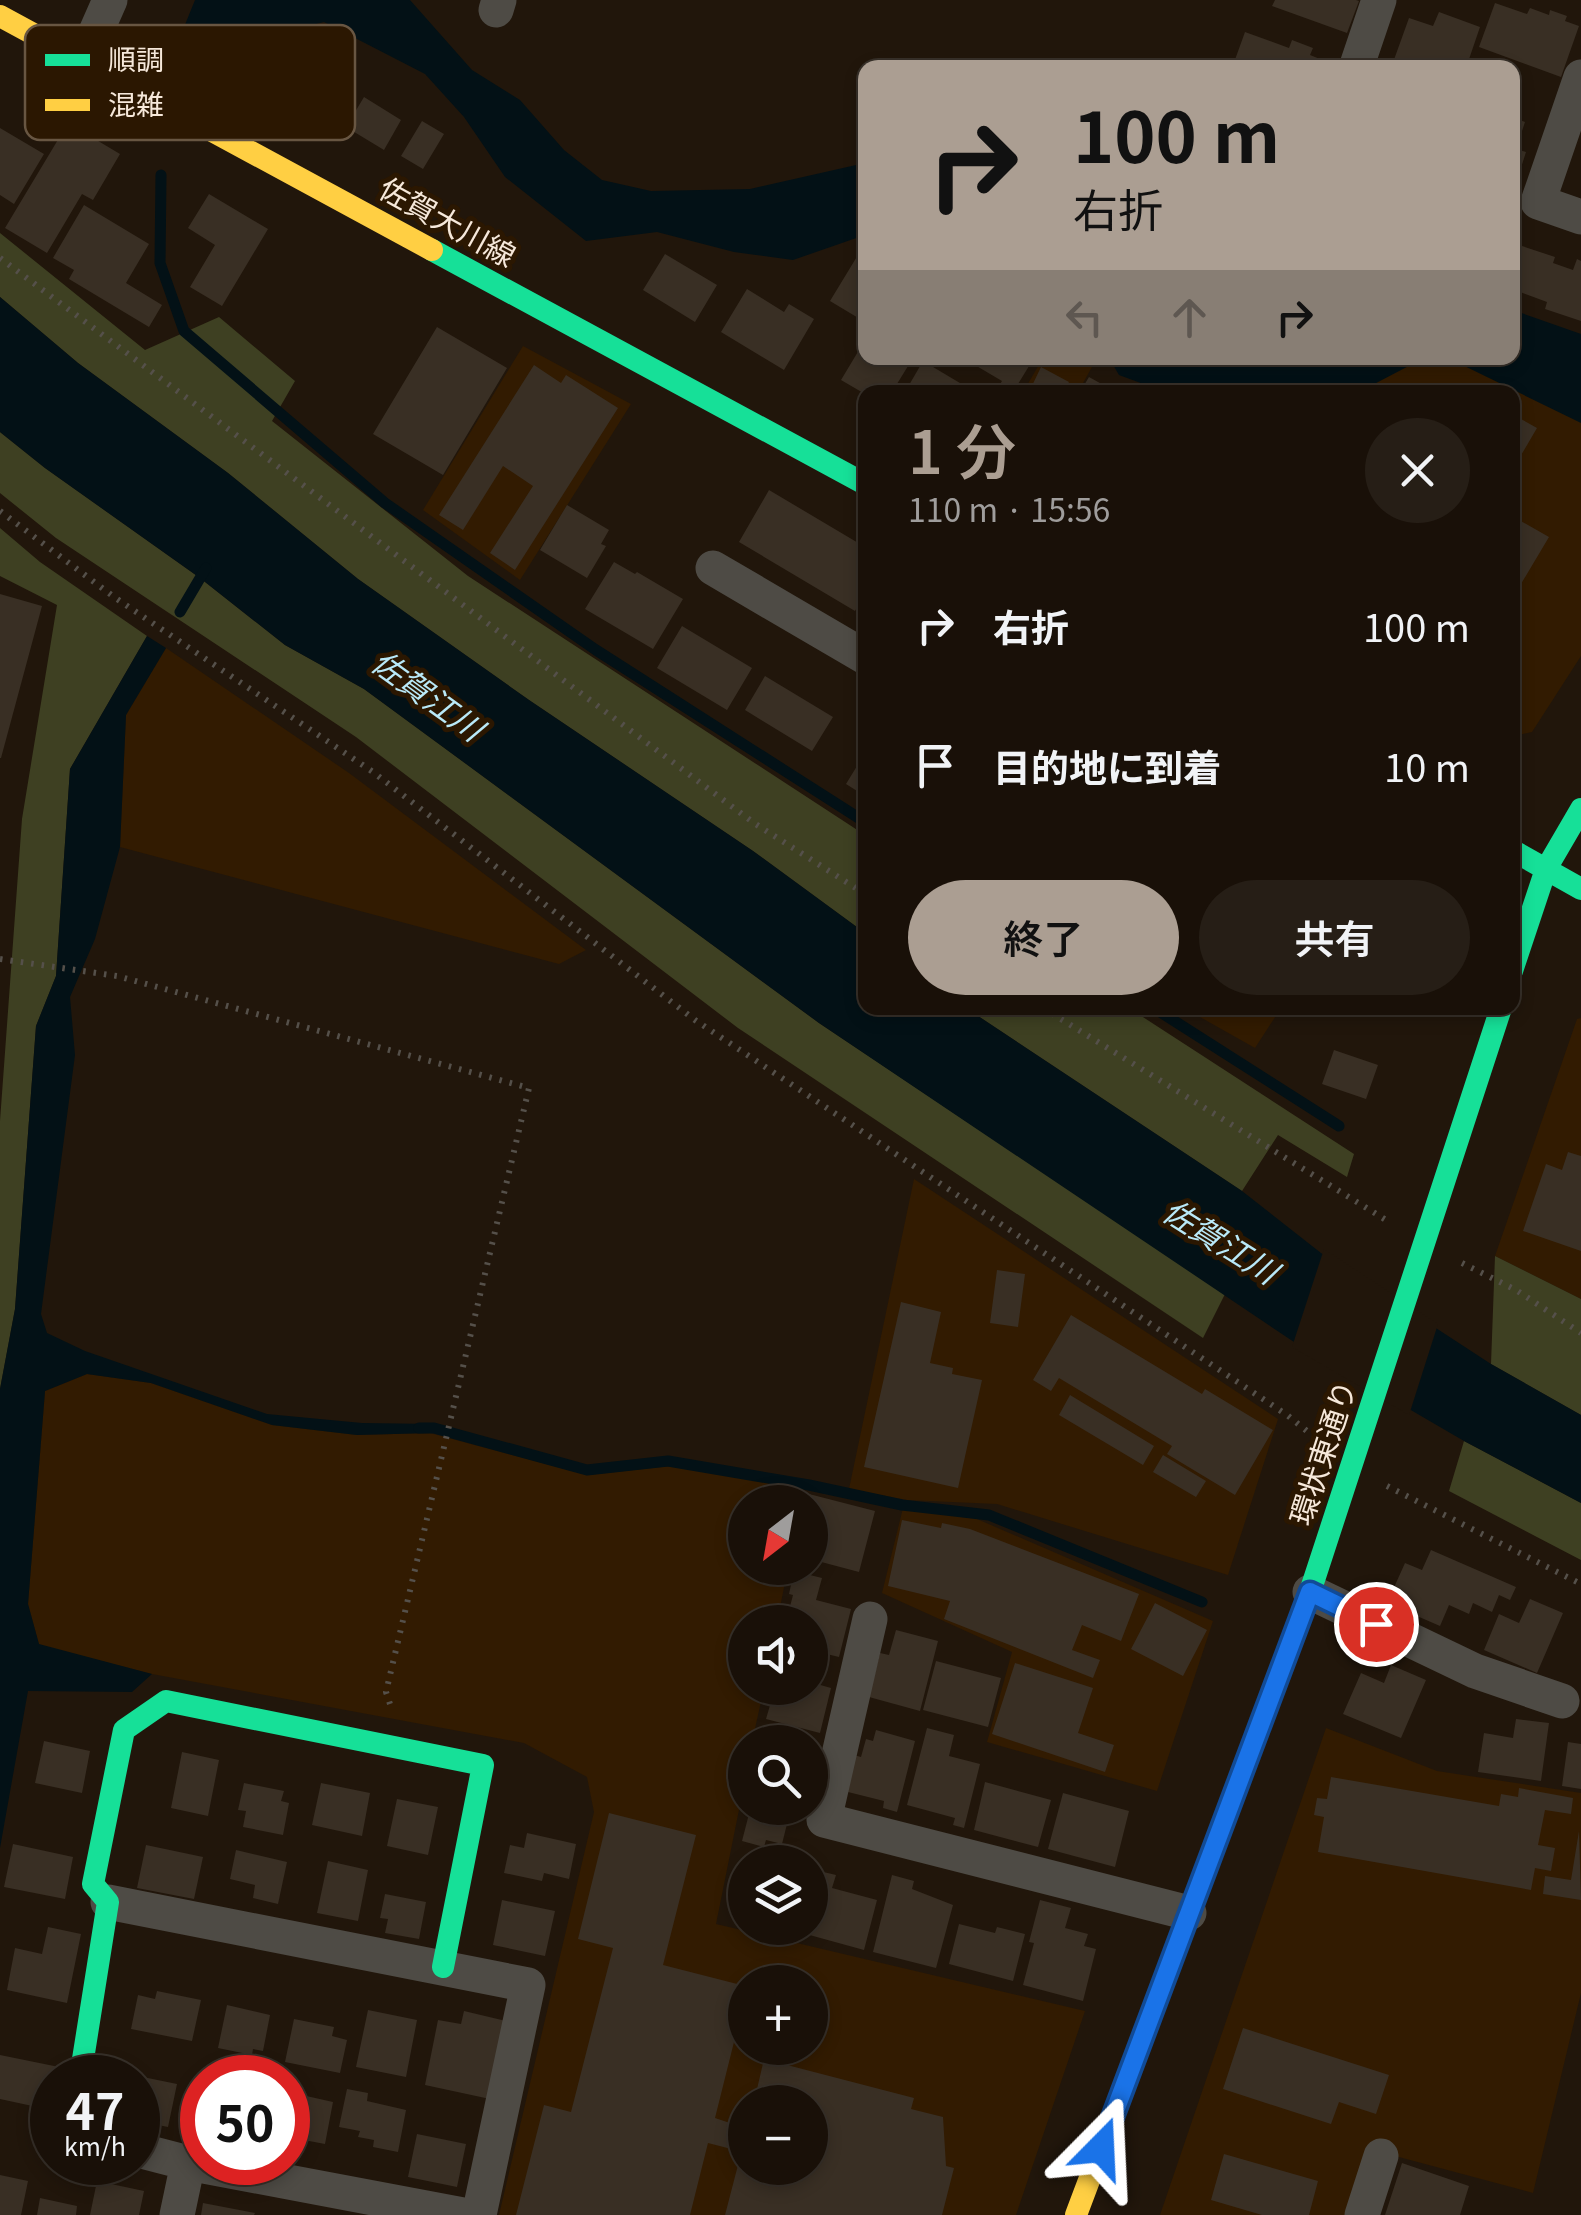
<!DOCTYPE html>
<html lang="ja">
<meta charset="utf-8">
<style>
:root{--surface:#191008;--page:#261e16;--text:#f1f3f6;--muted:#9f9d9c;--line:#373029;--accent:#ab9e92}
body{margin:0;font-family:Georgia,"Noto Sans JP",serif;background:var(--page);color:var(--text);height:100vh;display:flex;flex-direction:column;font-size:38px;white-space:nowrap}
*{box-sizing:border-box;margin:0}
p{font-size:32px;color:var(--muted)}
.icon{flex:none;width:55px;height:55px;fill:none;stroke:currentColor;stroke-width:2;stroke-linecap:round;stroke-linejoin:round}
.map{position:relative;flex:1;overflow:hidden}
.details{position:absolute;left:858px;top:385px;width:662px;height:630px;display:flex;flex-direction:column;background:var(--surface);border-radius:20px;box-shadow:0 5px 15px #0003,0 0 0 2px var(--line)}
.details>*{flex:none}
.banner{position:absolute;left:858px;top:60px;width:662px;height:305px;border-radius:20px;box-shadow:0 5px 15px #0003,0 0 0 2px var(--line);background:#ab9e92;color:#111;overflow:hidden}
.needle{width:65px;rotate:211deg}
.controls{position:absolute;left:728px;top:1485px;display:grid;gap:20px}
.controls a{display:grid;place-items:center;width:100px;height:100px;border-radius:50%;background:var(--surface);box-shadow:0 5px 15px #0003,0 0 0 2px var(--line);font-size:50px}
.speed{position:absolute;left:30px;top:2055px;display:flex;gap:20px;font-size:50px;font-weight:700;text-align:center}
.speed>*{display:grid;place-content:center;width:130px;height:130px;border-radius:50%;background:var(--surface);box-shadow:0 5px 15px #0003,0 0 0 2px var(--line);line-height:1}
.speed small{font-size:25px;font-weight:400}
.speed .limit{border:15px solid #d22;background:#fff;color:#111}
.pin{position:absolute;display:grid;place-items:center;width:85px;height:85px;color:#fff;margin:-42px;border:5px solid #fff;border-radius:50%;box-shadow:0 2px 10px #0007}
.me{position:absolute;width:110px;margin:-55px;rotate:21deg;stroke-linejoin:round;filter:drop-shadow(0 0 8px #0008)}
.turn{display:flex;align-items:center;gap:35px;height:210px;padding:0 50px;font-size:45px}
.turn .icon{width:130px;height:130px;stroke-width:2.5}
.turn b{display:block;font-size:70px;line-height:85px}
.lanes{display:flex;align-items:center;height:95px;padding:0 50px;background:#0003;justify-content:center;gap:50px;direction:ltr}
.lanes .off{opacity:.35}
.round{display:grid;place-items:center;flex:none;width:105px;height:105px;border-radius:52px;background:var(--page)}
.head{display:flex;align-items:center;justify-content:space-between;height:170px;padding:0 50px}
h1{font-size:60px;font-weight:600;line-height:75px;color:var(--accent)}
.cta{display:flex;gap:20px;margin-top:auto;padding:20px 50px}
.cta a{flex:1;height:115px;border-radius:60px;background:var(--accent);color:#111;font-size:40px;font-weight:600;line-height:115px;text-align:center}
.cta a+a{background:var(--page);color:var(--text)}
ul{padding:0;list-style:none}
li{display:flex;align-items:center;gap:30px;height:140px;padding:0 50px}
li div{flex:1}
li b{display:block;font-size:38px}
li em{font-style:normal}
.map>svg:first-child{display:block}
</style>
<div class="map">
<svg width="1581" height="2215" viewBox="0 0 1581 2215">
<rect width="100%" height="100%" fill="#21160b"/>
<!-- built -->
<path fill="#321b01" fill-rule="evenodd" d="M523 346 631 404 520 580 423 510Z
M1043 358H1097L1078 392H1023Z
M1411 358H1457L1581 420V656L1532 732 1513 736 1512 392H1346Z
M166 648 349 773 586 950 559 964 120 847 126 715Z
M1184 1008H1281L1255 1048Z
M1581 1018V1299L1495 1256 1577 1019Z
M914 1179 1278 1419 1228 1575 997 1504 907 1500 849 1489Z
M87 1374 151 1383 272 1425 357 1435 430 1433 587 1475 670 1466 804 1488 801 1502H745V1568H788L777 1622H745V1688H764L752 1742H745V1780L716 1924 1085 2011 1016 2215H499L594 1812 587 1777 524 1743 152 1674 39 1645 28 1604 45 1391ZM745 1982H810V2048H745ZM745 2102H810V2168H745Z
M903 1508 977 1519 1213 1621 1157 1791 987 1742 1012 1652 882 1593Z
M1326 1728 1437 1771 1581 1793V1993L1533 2193 1369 2149 1345 2215H1160Z"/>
<!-- green -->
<path fill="#3e4022" d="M0 233 145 350 219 317 295 381 272 421 468 576 865 835V933L753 851 529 700 358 579 228 473 78 363 0 297Z
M0 432 45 468 200 578 285 645 364 689 819 1023 1225 1294 1203 1338 738 1028 356 737 56 538 0 493Z
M0 528 40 562 147 636 70 769 56 976 36 1026 15 1309 0 1389V1121L22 819 57 605 0 576Z
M966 1008H1129L1354 1154 1347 1177 1278 1135 1242 1191Z
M1495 1256 1581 1299V1415L1491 1364Z
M1464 1441 1581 1503V1560L1449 1491Z"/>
<!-- water -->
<path fill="#031116" d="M195 0H410L472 70 520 100 564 150 602 180 651 191 750 189 865 163V235L793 260 734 252 657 232 586 241 505 177 464 117 425 74 324 22 270 36 237 75 176 47Z
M0 297 78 363 228 473 358 579 529 700 753 851 865 933V1008H966L1242 1191 1321 1253 1491 1364 1581 1415V1503L1464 1441 1294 1342 819 1023 364 689 285 645 200 578 45 468 0 432Z
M1513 310 1581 334V423L1448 358H1512Z
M1109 358H1424L1359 392H1165L1119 375Z
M147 636 166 648 126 715 120 847 95 939 70 997 75 1055 41 1314 47 1333 85 1351 267 1414 362 1423 436 1424 430 1433 357 1435 272 1425 151 1383 87 1374 45 1391 28 1604 39 1644 152 1674 132 1692 28 1691 0 1848V1389L15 1309 36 1026 56 976 70 769Z"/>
<!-- pier -->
<path fill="#21160b" d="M1324 1249 1438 1324 1409 1415 1292 1347Z"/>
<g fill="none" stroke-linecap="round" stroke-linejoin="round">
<!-- stream -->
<path stroke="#031116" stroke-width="11" d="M161 175 160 263 184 331 385 503 596 650 865 822
M180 612 206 568
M1154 1008 1339 1126
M419 1428H434L587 1470 668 1461 809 1485 902 1505 989 1515 1202 1602"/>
</g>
<!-- building -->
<path fill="#392f24" d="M1275 0H1356L1359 1 1347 33 1272 6Z
M1495 3 1527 14 1530 8 1549 15 1550 10 1567 16 1565 21 1579 26 1561 77 1479 47Z
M1439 12 1480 27 1466 68H1391L1409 18 1433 26Z
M1245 32 1289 48 1292 40 1313 48 1310 55 1320 59 1317 68H1232Z
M364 97 401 120 384 150 346 127Z
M1512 117 1525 122 1516 149 1526 152 1519 174 1512 171Z
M422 121 444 134 423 169 401 156Z
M68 123 120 154 93 200 82 194 47 253 5 228Z
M0 128 44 154 14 204 0 195Z
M209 194 268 229 222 306 190 287 215 245 188 228Z
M84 205 149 244 126 283 162 305 149 327 69 279 74 270 53 258Z
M1519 245 1555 257 1553 263 1573 270 1577 259 1581 261V321L1545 309 1547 302 1512 289V264Z
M865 249V322L830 301 861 250Z
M665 254 717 285 695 322 643 290Z
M747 289 784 312 789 304 814 319 784 370 721 332Z
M437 327 507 368 443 475 373 434Z
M865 340V358H913L892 392 865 394 841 380Z
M963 358H1034L1013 392 996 391 1002 381Z
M923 361 975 392H905Z
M534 365 561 383 566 375 618 408 515 570 490 553 533 486 503 466 463 530 439 515Z
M1041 367 1069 382 1064 392H1029Z
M1089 377 1116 392H1080Z
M1512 414 1537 428 1520 457 1512 453Z
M769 490 865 547V594L855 611 739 542Z
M567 505 609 530 601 544 606 546 587 578 540 550Z
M1512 516 1549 537 1512 599Z
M614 562 635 574 637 572 683 599 653 649 585 609Z
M0 594 42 606 1 758H0Z
M682 626 752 668 727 710 657 668Z
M765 676 833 717 812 751 745 710Z
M865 753V796L846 784Z
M1334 1050 1378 1065 1366 1099 1322 1084Z
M1568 1152 1581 1156V1251L1523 1231 1546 1164 1562 1170Z
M997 1270 1025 1274 1018 1327 990 1323Z
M901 1302 941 1312 930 1363 953 1368 952 1374 982 1380 958 1488 864 1467Z
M1071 1315 1202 1394 1205 1389 1273 1430 1235 1495 1167 1454 1172 1446 1059 1378 1051 1391 1033 1380Z
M1070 1395 1154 1446 1143 1465 1059 1415Z
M1163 1455 1206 1481 1196 1497 1153 1472Z
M809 1494 875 1511 859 1572 810 1559Z
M902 1520 941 1528 942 1523 970 1529 1139 1594 1121 1641 1082 1625 1072 1650 1100 1660 1093 1678 944 1619 950 1601 888 1586Z
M1431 1550 1516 1587 1510 1600 1499 1595 1492 1612 1473 1603 1469 1614 1449 1605 1440 1626 1387 1603 1405 1563 1422 1570Z
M794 1571 822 1578 816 1600 851 1609 839 1657 810 1650V1622H786L793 1595 789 1594Z
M1530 1599 1563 1613 1537 1673 1484 1650 1499 1614 1519 1623Z
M1155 1603 1207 1630 1183 1676 1131 1649Z
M896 1630 938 1641 920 1711 869 1697 880 1653 889 1655Z
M936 1661 1001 1678 988 1727 923 1710Z
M1015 1663 1093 1688 1078 1733 1114 1745 1105 1772 992 1734Z
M1391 1665 1426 1680 1401 1738 1343 1714 1361 1673 1384 1683Z
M810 1682 831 1688 820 1733 766 1719 775 1688H810Z
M1516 1719 1549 1723 1541 1781 1478 1772 1484 1733 1513 1738Z
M927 1728 954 1735 949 1756 980 1764 964 1828 953 1825 955 1818 907 1805Z
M876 1730 915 1741 897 1812 883 1808 884 1801 844 1791 854 1755 861 1757 866 1739 873 1741Z
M44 1741 90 1751 82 1793 35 1783Z
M1568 1742 1581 1744V1789L1562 1786Z
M182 1752 219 1760 208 1816 171 1808Z
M1331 1777 1499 1806 1501 1794 1518 1797 1519 1788 1573 1798 1571 1814 1545 1810 1538 1845 1555 1848 1551 1871 1535 1868 1531 1890 1318 1852 1324 1817 1314 1815 1317 1798 1327 1799Z
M985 1782 1051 1800 1038 1847 974 1830Z
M244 1783 284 1791 281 1801 289 1803 283 1835 243 1827 246 1811 238 1810Z
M321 1783 370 1793 362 1836 312 1825Z
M1063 1793 1129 1811 1115 1867 1048 1849Z
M397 1799 438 1807 428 1855 387 1846Z
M750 1810 788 1820 782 1844 766 1840 764 1847 742 1841Z
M609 1813 696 1835 663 1965 745 1986V1998L715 2118 745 2128 739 2151 708 2143 690 2215H516L544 2105 571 2112 613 1948 578 1939Z
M1579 1831 1581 1900 1543 1894 1545 1876 1571 1880Z
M527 1833 576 1844 569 1879 544 1873 542 1881 504 1873 510 1845 524 1848Z
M13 1844 73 1857 65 1899 4 1887Z
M146 1845 203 1857 194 1899 137 1888Z
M236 1850 287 1862 278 1904 253 1898 255 1885 230 1879Z
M328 1861 368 1870 358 1921 317 1913Z
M811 1869 836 1875 832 1888 877 1900 864 1950 795 1931 796 1928H810Z
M892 1875 914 1881 912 1889 953 1905 936 1968 873 1952Z
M385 1894 426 1902 419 1939 385 1933 388 1919 380 1918Z
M502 1900 555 1911 545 1956 493 1945Z
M1040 1900 1071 1908 1065 1928 1088 1934 1084 1946 1096 1949 1083 2001 1023 1985 1034 1943 1029 1942Z
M959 1924 995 1933 997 1927 1025 1934 1013 1981 949 1964Z
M48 1927 81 1934 67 2003 7 1990 15 1948 42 1954Z
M157 1991 201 2000 192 2041 131 2029 138 1995 155 1999Z
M227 2005 270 2015 263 2051 253 2049 252 2055 218 2048Z
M368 2010 417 2020 406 2077 356 2067Z
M464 2011 506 2021 490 2099 425 2085 438 2020 461 2024Z
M294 2019 334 2027 332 2036 347 2040 340 2073 285 2062Z
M1243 2028 1389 2075 1376 2114 1339 2102 1331 2124 1223 2089Z
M0 2055 59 2067 57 2078H52L51 2110 0 2099Z
M764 2059 914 2098 911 2109 943 2117 946 2166 954 2168 942 2215H725L744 2142 745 2168H810V2102H754Z
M138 2076 177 2084 168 2127 138 2121Z
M347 2089 368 2093 367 2101 406 2110 398 2152 373 2147 374 2140 358 2137 360 2131 339 2127Z
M293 2093 333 2102 325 2144 288 2137Z
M417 2134 466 2144 457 2187 408 2177Z
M1224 2154 1318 2181 1309 2215H1262L1211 2200Z
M1402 2163 1469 2186 1460 2215H1385Z
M0 2175 28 2181 21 2215H0Z
M97 2181 144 2191 139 2215H90Z
M40 2198 77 2206 76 2215H37Z
M203 2203 255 2213 254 2215H201Z"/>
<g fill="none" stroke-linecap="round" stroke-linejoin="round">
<!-- path -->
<path stroke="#55504a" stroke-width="6" stroke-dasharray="2.5 8" stroke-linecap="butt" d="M0 258 754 823 865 894
M0 511 114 597 373 772 695 1020 1287 1415 1318 1440
M0 959 117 976 529 1088 386 1692 390 1704
M1043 1008 1386 1220
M1462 1263 1516 1290 1581 1333
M1387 1486 1581 1584"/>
<!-- street -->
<path stroke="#4e4b45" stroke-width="35" d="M496 10 499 0
M84 59 110 0
M1356 68 1379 0
M1581 77 1538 202 1581 217
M713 568 865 657
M1310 1592 1475 1671 1562 1701
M870 1619 824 1820 1189 1913
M108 1902 528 1985 479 2215
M138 2150 188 2163 177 2215
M188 2163 463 2215
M1362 2215 1381 2156"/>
<!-- fast -->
<path stroke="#16e098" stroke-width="22" d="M432 250 865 484
M1512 850 1581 889
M1512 971 1546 869 1581 809
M1226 1817 1310 1592 1501 1008
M80 2078 108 1902 93 1884 124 1730 166 1701 483 1765 443 1967"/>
<!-- slow -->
<path stroke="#ffcf43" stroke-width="22" d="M0 16 432 250
M1076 2215 1226 1817"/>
</g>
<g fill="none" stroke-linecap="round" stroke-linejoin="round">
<!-- route casing -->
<g stroke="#114b97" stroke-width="25">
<path id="route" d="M1101 2148 1310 1592 1376 1624"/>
</g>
<!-- route -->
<use href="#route" stroke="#1a73e8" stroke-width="18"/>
</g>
<g text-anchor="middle" stroke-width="10" stroke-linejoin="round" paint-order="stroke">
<!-- street labels -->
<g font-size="30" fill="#f6e8da" stroke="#2b1701">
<text transform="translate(447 223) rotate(29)" y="10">佐賀大川線</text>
<text transform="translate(1324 1453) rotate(-72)" y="10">環状東通り</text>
</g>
<!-- water labels -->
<g font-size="32" font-style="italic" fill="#b9e9f8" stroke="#2b1701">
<text transform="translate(427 696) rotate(36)" y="11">佐賀江川</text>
<text transform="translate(1220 1242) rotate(32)" y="11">佐賀江川</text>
</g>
</g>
<!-- legend -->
<rect x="25" y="25" width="330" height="115" rx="15" fill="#2b1701" stroke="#685642" stroke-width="2.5"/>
<rect x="45" y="54" width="45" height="12" fill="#16e098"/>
<rect x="45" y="99" width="45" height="12" fill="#ffcf43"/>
<g font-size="28" fill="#f6e8da">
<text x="108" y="70">順調</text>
<text x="108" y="115">混雑</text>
</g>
</svg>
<div class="controls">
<a><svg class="needle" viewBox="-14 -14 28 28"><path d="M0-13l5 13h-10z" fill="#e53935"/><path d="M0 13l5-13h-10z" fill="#9f9d9c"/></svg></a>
<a><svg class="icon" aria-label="sound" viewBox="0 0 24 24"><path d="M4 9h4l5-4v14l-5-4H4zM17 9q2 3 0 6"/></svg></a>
<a><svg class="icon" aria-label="search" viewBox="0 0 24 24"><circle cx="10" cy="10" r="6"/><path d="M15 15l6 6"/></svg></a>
<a><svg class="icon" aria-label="layers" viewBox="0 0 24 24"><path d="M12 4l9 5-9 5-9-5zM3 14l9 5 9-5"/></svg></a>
<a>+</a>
<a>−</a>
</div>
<div class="speed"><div>47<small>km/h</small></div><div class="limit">50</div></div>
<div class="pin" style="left:1376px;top:1624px;background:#d93025"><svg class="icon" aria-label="arrive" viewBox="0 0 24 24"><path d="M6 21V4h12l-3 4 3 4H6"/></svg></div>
<svg class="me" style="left:1101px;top:2148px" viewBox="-20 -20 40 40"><path d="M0-17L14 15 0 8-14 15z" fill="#1a73e8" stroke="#fff" stroke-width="4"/></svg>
<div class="banner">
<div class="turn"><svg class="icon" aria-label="right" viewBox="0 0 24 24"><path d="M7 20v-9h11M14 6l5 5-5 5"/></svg><div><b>100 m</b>右折</div></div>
<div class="lanes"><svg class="icon off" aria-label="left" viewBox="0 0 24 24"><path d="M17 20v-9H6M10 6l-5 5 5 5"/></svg><svg class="icon off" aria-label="ahead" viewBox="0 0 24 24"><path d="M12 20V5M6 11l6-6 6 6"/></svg><svg class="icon" aria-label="right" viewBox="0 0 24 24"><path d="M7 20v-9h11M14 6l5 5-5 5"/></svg></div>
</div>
<section class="details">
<div class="head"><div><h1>1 分</h1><p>110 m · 15:56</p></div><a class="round"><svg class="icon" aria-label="close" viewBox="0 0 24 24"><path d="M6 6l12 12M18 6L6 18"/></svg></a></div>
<ul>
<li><svg class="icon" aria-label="right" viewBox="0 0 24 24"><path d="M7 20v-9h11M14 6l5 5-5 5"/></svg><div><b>右折</b></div><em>100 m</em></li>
<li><svg class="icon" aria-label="arrive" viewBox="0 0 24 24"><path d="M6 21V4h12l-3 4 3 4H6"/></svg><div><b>目的地に到着</b></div><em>10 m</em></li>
</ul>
<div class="cta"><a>終了</a><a>共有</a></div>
</section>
</div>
